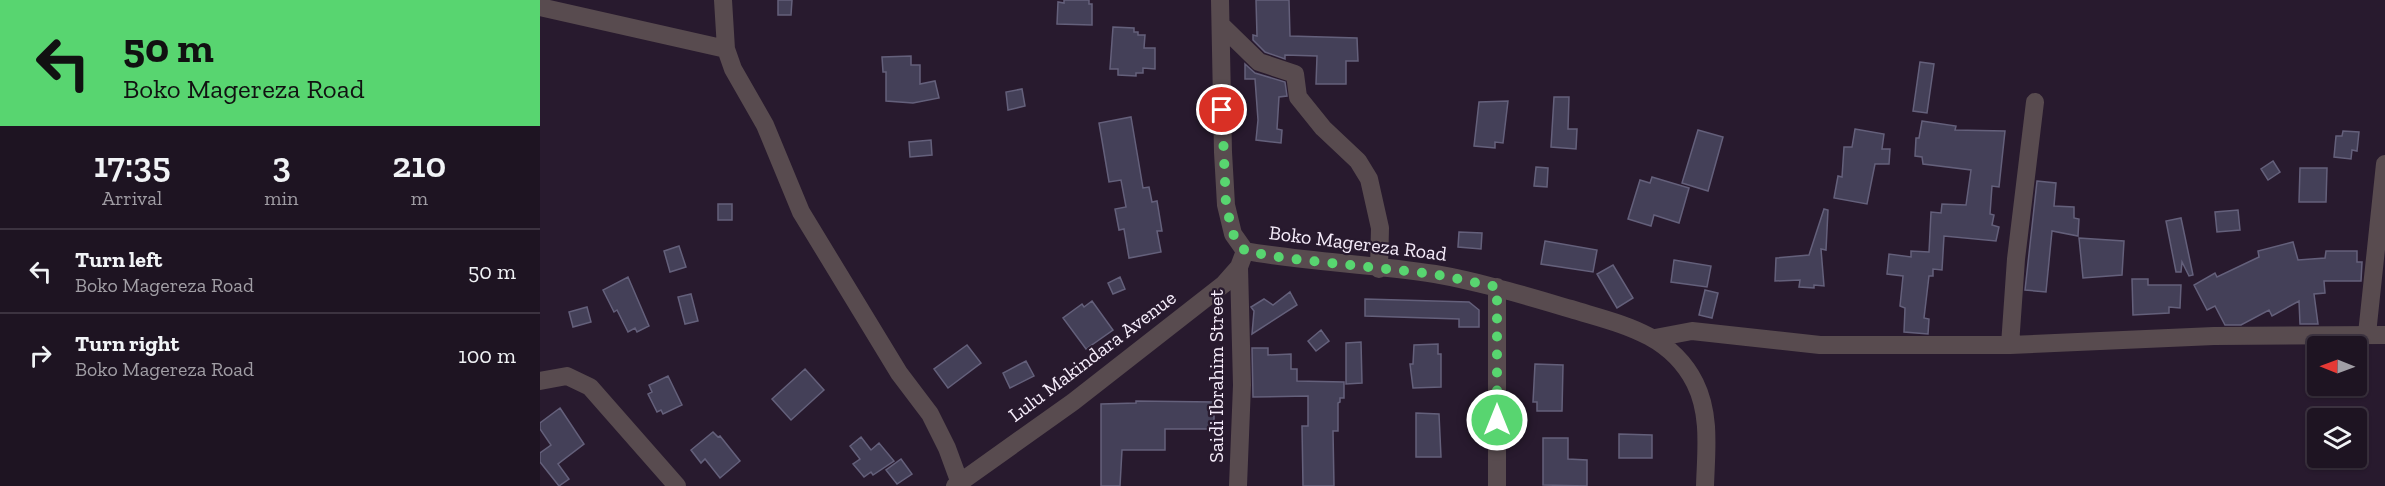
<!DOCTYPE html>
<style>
:root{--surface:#1e1422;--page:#261d2a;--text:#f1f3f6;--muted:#a19ea5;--line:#3c3340}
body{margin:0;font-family:"Zilla Slab",serif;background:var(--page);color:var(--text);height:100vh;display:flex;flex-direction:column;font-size:22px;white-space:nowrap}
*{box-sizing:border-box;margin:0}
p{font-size:20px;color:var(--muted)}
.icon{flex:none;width:33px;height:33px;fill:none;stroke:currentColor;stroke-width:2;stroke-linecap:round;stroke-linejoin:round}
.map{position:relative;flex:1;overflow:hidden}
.drawer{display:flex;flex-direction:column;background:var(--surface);width:540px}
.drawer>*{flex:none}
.top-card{background:#58d570;color:#111;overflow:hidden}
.needle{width:39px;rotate:271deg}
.fabs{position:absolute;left:1767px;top:336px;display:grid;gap:12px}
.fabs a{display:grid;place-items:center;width:60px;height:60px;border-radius:6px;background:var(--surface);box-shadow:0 2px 4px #0004,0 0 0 2px var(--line);font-size:30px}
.pin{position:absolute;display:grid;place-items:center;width:51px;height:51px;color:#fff;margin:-26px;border:3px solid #fff;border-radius:50%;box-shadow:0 2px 6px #0007}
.me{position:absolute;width:66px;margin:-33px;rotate:0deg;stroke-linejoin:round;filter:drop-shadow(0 0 4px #0008)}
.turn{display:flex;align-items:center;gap:21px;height:126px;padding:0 24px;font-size:27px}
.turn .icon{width:78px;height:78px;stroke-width:2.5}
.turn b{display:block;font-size:42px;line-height:51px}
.eta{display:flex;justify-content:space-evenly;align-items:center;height:102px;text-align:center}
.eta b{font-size:36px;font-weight:600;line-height:42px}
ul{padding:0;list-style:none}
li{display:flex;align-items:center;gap:18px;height:84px;padding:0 24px;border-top:2px solid var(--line)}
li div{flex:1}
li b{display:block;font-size:22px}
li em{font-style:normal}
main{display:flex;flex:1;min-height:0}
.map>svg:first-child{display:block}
</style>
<main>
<section class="drawer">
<div class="top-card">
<div class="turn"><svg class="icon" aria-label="left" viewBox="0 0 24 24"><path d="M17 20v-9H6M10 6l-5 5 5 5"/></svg><div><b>50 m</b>Boko Magereza Road</div></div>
</div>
<div class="eta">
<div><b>17:35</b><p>Arrival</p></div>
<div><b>3</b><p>min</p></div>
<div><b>210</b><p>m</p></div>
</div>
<ul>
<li><svg class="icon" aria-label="left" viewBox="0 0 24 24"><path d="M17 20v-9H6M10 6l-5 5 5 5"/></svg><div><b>Turn left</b><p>Boko Magereza Road</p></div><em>50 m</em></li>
<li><svg class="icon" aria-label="right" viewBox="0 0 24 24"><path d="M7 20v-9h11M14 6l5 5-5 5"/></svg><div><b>Turn right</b><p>Boko Magereza Road</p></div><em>100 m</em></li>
</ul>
</section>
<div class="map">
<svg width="1845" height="486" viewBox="0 0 1845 486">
<rect width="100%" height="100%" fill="#281a2e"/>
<!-- building -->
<path fill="#444058" stroke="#64607b" stroke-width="1.5" d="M238 0H252L251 15H238Z
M524 0H549V4H552V25L517 24 518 2 524 3Z
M716 0H749L750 36 817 38 818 61H806V84H776L777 56 745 55V59L725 52 713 40V35L717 36Z
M573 27 594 28V32H598V35H605L604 48H615V69L603 68V73H596V76L578 75V69H570Z
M371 56V65H380V84L395 81 399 98 373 103 346 101V72H343L342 57Z
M1380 62 1394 64 1387 113 1373 111Z
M705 64 715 73 745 82 747 96 739 97 737 129 742 130 741 143 716 140 718 120 715 79H705Z
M482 89 485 106 468 110 466 92Z
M1014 97H1029L1028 129H1037L1036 149 1011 147Z
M968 101 963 143 955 142V148L934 146 939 102Z
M591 117 603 188 609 187 612 202 617 201 622 231H617L621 252 589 258 584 229 579 230 575 209 586 207 581 180 569 182 559 123Z
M1382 121 1416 126 1415 130 1465 131 1459 187 1452 186 1450 214 1454 215 1452 225 1459 227 1456 241 1404 236 1402 270 1393 269V276H1389L1384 318 1389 319 1388 334 1364 332 1365 308 1360 306 1363 276 1347 274 1349 254 1371 257V251L1389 252 1391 212 1401 213 1402 204 1426 205 1431 170 1383 164 1382 157 1375 156 1376 138H1379Z
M1315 129 1344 134 1342 149H1350L1349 164H1335L1327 204 1294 198 1298 176 1302 177 1304 147H1312Z
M1158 130 1183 137 1168 191 1142 183Z
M1803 131 1819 132 1817 151 1812 150 1811 159 1794 157 1796 136H1802Z
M391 140 392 155 370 157 369 142Z
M1733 161 1740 172 1728 180 1721 169Z
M996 167 1008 168 1007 187 994 186Z
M1760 168H1787L1786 202H1759Z
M1112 177 1149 188 1139 223 1114 215 1111 226 1088 219 1100 180 1110 183Z
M1497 181 1516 183 1514 206 1534 207V218L1539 219 1538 236 1512 231 1506 292 1485 290Z
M178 204H192V220H178Z
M1284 209 1288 210 1286 250 1281 249 1284 286 1274 285V288L1259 287 1260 280 1235 281 1236 258 1269 255Z
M1698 210 1700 230 1677 232 1675 212Z
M1641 218 1653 275 1649 276 1642 262 1641 272H1636L1626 221Z
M919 232 942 233 941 249 918 247Z
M1539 238 1584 241 1582 275 1543 278Z
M1005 241 1057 250 1053 272 1001 264Z
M1753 242 1758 260 1785 258 1786 251H1817V262H1822L1821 281H1784L1785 293 1774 294 1778 324H1760L1759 301 1732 316 1729 310 1701 325H1685L1675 306 1667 310 1654 285 1675 273 1677 277 1719 257 1718 251Z
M139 246 146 267 130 272 124 251Z
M1134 260 1171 266 1167 287 1131 282Z
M1073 265 1093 298 1077 308 1057 274Z
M88 277 109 326 97 332 95 328 88 332 77 310 74 312 63 290Z
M580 277 585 289 573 294 568 283Z
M1592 279H1608V285H1641L1640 308 1629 307V313L1593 315Z
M1165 290 1178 293 1172 318 1159 315Z
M750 292 757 305 712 334 714 311 711 307 724 299 733 305Z
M151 294 158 321 145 324 138 297Z
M825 299 929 302 939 310V327H919V319L825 316Z
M552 301 573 330 546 349 523 318 542 304 544 307Z
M47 307 51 322 33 327 29 312Z
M781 330 789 341 776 351 768 341Z
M821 342 822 383 806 384V343Z
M898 344V354H901V387L873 388 870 364H873L874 345Z
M427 345 441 363 408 388 394 369Z
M712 348H728V355L751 354V369H757V381L804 382V398H800V402L798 403V431H793L794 486H763L762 426H768V396L713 397Z
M486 361 494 376 470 388 463 373Z
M995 364 1023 365 1022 411H997V402H993Z
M265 369 284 390 251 420 232 399Z
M128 376 142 405 123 414 121 410 117 412 108 394 112 392 109 385Z
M596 401 674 402V429H625V450H582L580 486H561V404L596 403Z
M20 408 44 444 18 464 29 479 19 486 0 462V453L11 445 0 429V423Z
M876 413 899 414 901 457H876Z
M173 432 178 437 180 436 200 461 180 478 165 459 161 463 151 450Z
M1079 434 1112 435V458H1079Z
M321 437 331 450 339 443 354 461 333 475 331 472 324 477 313 464 320 459 310 446Z
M1003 438H1028V459L1047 460V486L1003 485Z
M361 459 372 474 357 484 346 470Z"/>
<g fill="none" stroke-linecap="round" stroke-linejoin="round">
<!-- minor -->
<path stroke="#584b4f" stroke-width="18" d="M183 0 186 49 193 69 225 125 261 212 359 373 390 414 407 448 421 486
M680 0 683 152 686 205 693 234 705 251C768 262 832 264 895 274 941 282 986 296 1031 309 1080 324 1130 333 1155 383 1171 415 1166 452 1165 486
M0 7 186 49
M681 25 719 62 755 74 758 97 783 128 818 161 829 179 840 228 839 269
M1827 334 1845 164
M1115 338 1152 331 1280 345H1470L1674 336 1845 335
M1470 345 1476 259 1495 102
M0 381 27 376 50 387 137 486
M415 486 533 402 684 284 699 267 705 251
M698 486 702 385 699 267
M957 486V287"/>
</g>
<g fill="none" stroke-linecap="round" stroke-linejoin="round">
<!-- route -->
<path stroke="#58d570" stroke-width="10" stroke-dasharray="0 18" d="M682 110 686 205 693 234 705 251 744 258 894 274 957 287V420"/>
</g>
<g text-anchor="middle" stroke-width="4.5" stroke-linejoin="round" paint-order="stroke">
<!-- street labels -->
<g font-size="20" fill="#f5ecfa" stroke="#281a2e">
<text transform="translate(818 243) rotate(7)" y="7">Boko Magereza Road</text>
<text transform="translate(552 356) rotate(-37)" y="7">Lulu Makindara Avenue</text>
<text transform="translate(676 376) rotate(-90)" y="7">Saidi Ibrahim Street</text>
</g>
</g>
</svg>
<div class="fabs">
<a><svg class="needle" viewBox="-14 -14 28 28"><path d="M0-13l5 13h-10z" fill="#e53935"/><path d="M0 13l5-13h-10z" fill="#a19ea5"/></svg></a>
<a><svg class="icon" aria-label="layers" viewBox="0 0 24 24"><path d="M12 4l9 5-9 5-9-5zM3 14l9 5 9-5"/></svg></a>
</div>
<div class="pin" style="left:682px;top:110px;background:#d93025"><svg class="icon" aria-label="arrive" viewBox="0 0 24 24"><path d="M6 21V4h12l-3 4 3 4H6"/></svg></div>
<svg class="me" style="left:957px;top:420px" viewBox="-20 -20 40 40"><circle r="17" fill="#58d570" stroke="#fff" stroke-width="3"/><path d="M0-11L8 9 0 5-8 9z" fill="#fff"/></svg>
</div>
</main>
